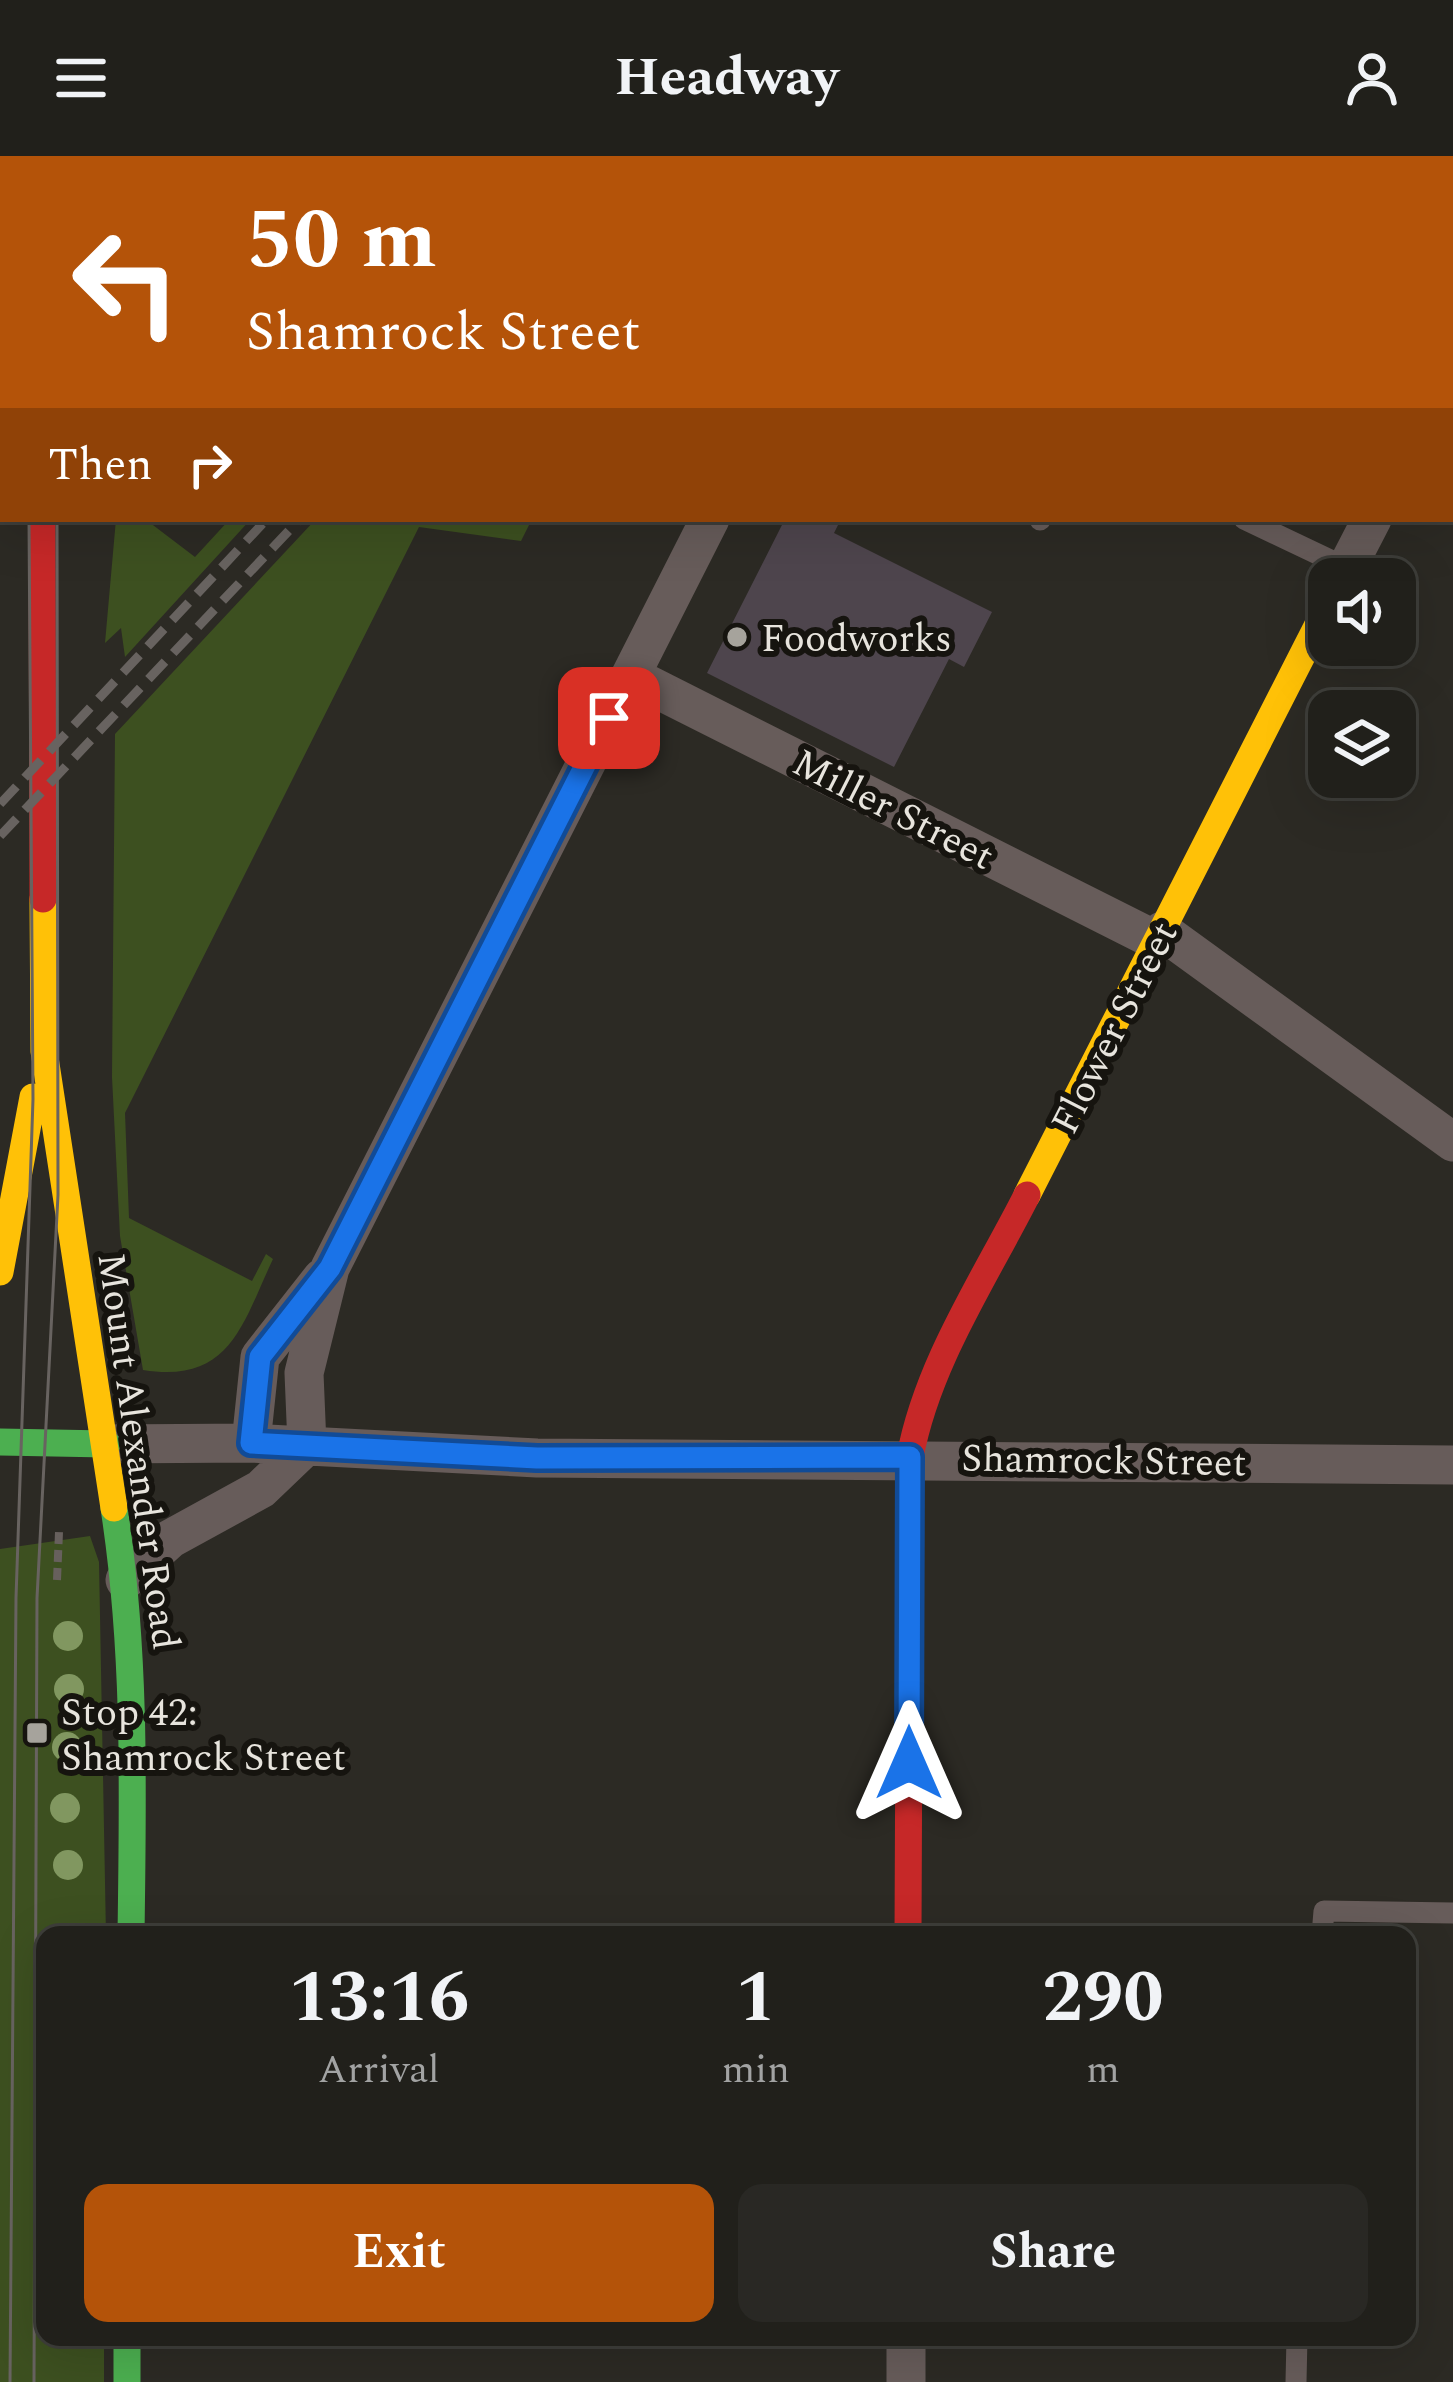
<!DOCTYPE html>
<style>
:root{--surface:#21201b;--page:#292824;--text:#f1f3f6;--muted:#a2a3a3;--line:#3e3e3a;--accent:#b45309}
body{margin:0;font-family:Spectral,serif;background:var(--page);color:var(--text);height:100vh;display:flex;flex-direction:column;font-size:45px;white-space:nowrap}
*{box-sizing:border-box;margin:0}
p{font-size:39px;color:var(--muted)}
.icon{flex:none;width:66px;height:66px;fill:none;stroke:currentColor;stroke-width:2;stroke-linecap:round;stroke-linejoin:round}
.map{position:relative;flex:1;overflow:hidden}
.sheet{position:absolute;left:36px;top:1770px;width:1380px;height:420px;display:flex;flex-direction:column;background:var(--surface);border-radius:24px;box-shadow:0 12px 48px #0002,0 0 0 3px var(--line)}
.sheet>*{flex:none}
.top-card{position:absolute;left:0px;top:0px;width:1455px;height:366px;box-shadow:0 12px 48px #0002,0 0 0 3px var(--line);background:#b45309;color:#fff;overflow:hidden}
.fabs{position:absolute;left:1308px;top:402px;display:grid;gap:24px}
.fabs a{display:grid;place-items:center;width:108px;height:108px;border-radius:24px;background:var(--surface);box-shadow:0 12px 48px #0002,0 0 0 3px var(--line);font-size:60px}
.pin{position:absolute;display:grid;place-items:center;width:102px;height:102px;color:#fff;margin:-51px;border-radius:24px;box-shadow:0 6px 18px #0006}
.me{position:absolute;width:132px;margin:-66px;rotate:0deg;stroke-linejoin:round;filter:drop-shadow(0 0 9px #0008)}
.turn{display:flex;align-items:center;gap:42px;height:252px;padding:0 48px;font-size:54px}
.turn .icon{width:156px;height:156px;stroke-width:2.5}
.turn b{display:block;font-size:84px;line-height:102px}
.then{display:flex;align-items:center;height:114px;padding:0 48px;background:#0003;gap:24px;font-size:45px}
.eta{display:flex;justify-content:space-evenly;align-items:center;height:204px;text-align:center}
.eta b{font-size:72px;font-weight:700;line-height:84px}
.button{display:flex;gap:24px;margin-top:auto;padding:24px 48px}
.button a{flex:1;height:138px;border-radius:24px;background:var(--accent);color:#fff;font-size:48px;font-weight:700;line-height:138px;text-align:center}
.button a+a{background:var(--page);color:var(--text)}
header{display:flex;justify-content:space-between;align-items:center;height:156px;padding:0 48px;background:var(--surface);font-size:54px;font-weight:700}
.map>svg:first-child{display:block}
</style>
<header><svg class="icon" aria-label="menu" viewBox="0 0 24 24"><path d="M4 6h16M4 12h16M4 18h16"/></svg>Headway<svg class="icon" aria-label="person" viewBox="0 0 24 24"><circle cx="12" cy="8" r="4"/><path d="M4 21q1-7 8-7t8 7"/></svg></header>
<div class="map">
<svg width="1453" height="2226" viewBox="0 0 1453 2226">
<rect width="100%" height="100%" fill="#2c2a24"/>
<!-- green -->
<path fill="#3d5020" d="M116 363H145L195 401 230 363H251L125 501 121 472 105 487Z
M316 363H532L521 385 419 371 125 957 129 1062 252 1125 266 1098 273 1103C242 1169 230 1228 143 1214L120 1080 112 921 115 578Z
M90 1380 99 1406 106 1779H45V2181H104V2226H0V1393Z"/>
<!-- building -->
<path fill="#4e454d" d="M785 363H841L834 377 992 456 964 511 949 503 894 611 707 517Z"/>
<g fill="none" stroke-linecap="round" stroke-linejoin="round">
<!-- path -->
<path stroke="#67605d" stroke-width="8" stroke-dasharray="12 6" stroke-linecap="butt" d="M57 1424 59 1376"/>
<!-- lane -->
<path stroke="#675c5a" stroke-width="21" d="M1208 0 1209 3
M1244 363 1347 412
M1040 364 1041 363
M1322 1779 1324 1755 1453 1757
M1296 2226 1297 2181"/>
<!-- street -->
<path stroke="#675c5a" stroke-width="39" d="M892 3 894 0
M1452 204 1453 202
M1341 423 1372 363
M631 520 1157 785
M1162 775 1453 986
M251 1287 260 1201 322 1122
M107 1288 251 1287 537 1302 1453 1309
M307 1289 304 1217 330 1112 710 363
M125 1424 170 1383 261 1333 307 1289
M906 2226V2181"/>
<!-- fast -->
<path stroke="#4caf50" stroke-width="27" d="M0 1286 107 1288
M114 1352C136 1494 133 1636 131 1779
M127 2181V2226"/>
<!-- slow -->
<path stroke="#ffc107" stroke-width="27" d="M0 98 3 110
M43 743 44 895 114 1352
M1027 1039 1329 447
M0 1116 33 941"/>
<!-- jam -->
<path stroke="#c62828" stroke-width="27" d="M64 3 65 0
M42 363 43 743
M908 1779 910 1301C927 1208 985 1122 1027 1039"/>
<!-- tram -->
<path stroke="#686360" stroke-width="3" d="M10 0V3
M30 0 31 3
M10 2226 16 1442 33 943 29 363
M34 2226 37 1442 58 1039 57 363"/>
<!-- rail -->
<path stroke="#686360" stroke-width="9" stroke-dasharray="24 12" stroke-linecap="butt" d="M546 3 548 0
M579 3 581 0
M624 3 626 0
M0 648 267 363
M0 680 300 363"/>
</g>
<!-- trees -->
<g fill="#819760">
<circle cx="68" cy="1480" r="15"/>
<circle cx="69" cy="1533" r="15"/>
<circle cx="67" cy="1591" r="15"/>
<circle cx="65" cy="1652" r="15"/>
<circle cx="68" cy="1709" r="15"/>
</g>
<g fill="none" stroke-linecap="round" stroke-linejoin="round">
<!-- route casing -->
<g stroke="#114b97" stroke-width="30">
<path id="route" d="M609 562 330 1112 260 1201 251 1287 537 1302 910 1301 909 1607"/>
</g>
<!-- route -->
<use href="#route" stroke="#1a73e8" stroke-width="21"/>
</g>
<!-- markers -->
<g fill="#a6a39c" stroke="#16140f" stroke-width="4.5">
<circle cx="737" cy="481" r="12"/>
<rect x="25" y="1565" width="24" height="24" rx="6"/>
</g>
<g text-anchor="middle" stroke-width="12" stroke-linejoin="round" paint-order="stroke">
<!-- poi labels -->
<g font-size="39" fill="#e7e4dd" stroke="#16140f" text-anchor="start">
<text x="761" y="495">Foodworks</text>
<text x="61" y="1569">Stop 42:<tspan x="61" dy="45">Shamrock Street</tspan></text>
</g>
<!-- street labels -->
<g font-size="39" fill="#e7e4dd" stroke="#16140f">
<text transform="translate(894 652) rotate(27)" y="14">Miller Street</text>
<text transform="translate(1113 871) rotate(-63)" y="14">Flower Street</text>
<text transform="translate(140 1295) rotate(82)" y="14">Mount Alexander Road</text>
<text transform="translate(1104 1303) rotate(1)" y="14">Shamrock Street</text>
</g>
</g>
</svg>
<div class="fabs">
<a><svg class="icon" aria-label="sound" viewBox="0 0 24 24"><path d="M4 9h4l5-4v14l-5-4H4zM17 9q2 3 0 6"/></svg></a>
<a><svg class="icon" aria-label="layers" viewBox="0 0 24 24"><path d="M12 4l9 5-9 5-9-5zM3 14l9 5 9-5"/></svg></a>
</div>
<div class="pin" style="left:609px;top:562px;background:#d93025"><svg class="icon" aria-label="arrive" viewBox="0 0 24 24"><path d="M6 21V4h12l-3 4 3 4H6"/></svg></div>
<svg class="me" style="left:909px;top:1607px" viewBox="-20 -20 40 40"><path d="M0-17L14 15 0 8-14 15z" fill="#1a73e8" stroke="#fff" stroke-width="4"/></svg>
<div class="top-card">
<div class="turn"><svg class="icon" aria-label="left" viewBox="0 0 24 24"><path d="M17 20v-9H6M10 6l-5 5 5 5"/></svg><div><b>50 m</b>Shamrock Street</div></div>
<div class="then">Then<svg class="icon" aria-label="right" viewBox="0 0 24 24"><path d="M7 20v-9h11M14 6l5 5-5 5"/></svg></div>
</div>
<section class="sheet">
<div class="eta">
<div><b>13:16</b><p>Arrival</p></div>
<div><b>1</b><p>min</p></div>
<div><b>290</b><p>m</p></div>
</div>
<div class="button"><a>Exit</a><a>Share</a></div>
</section>
</div>
